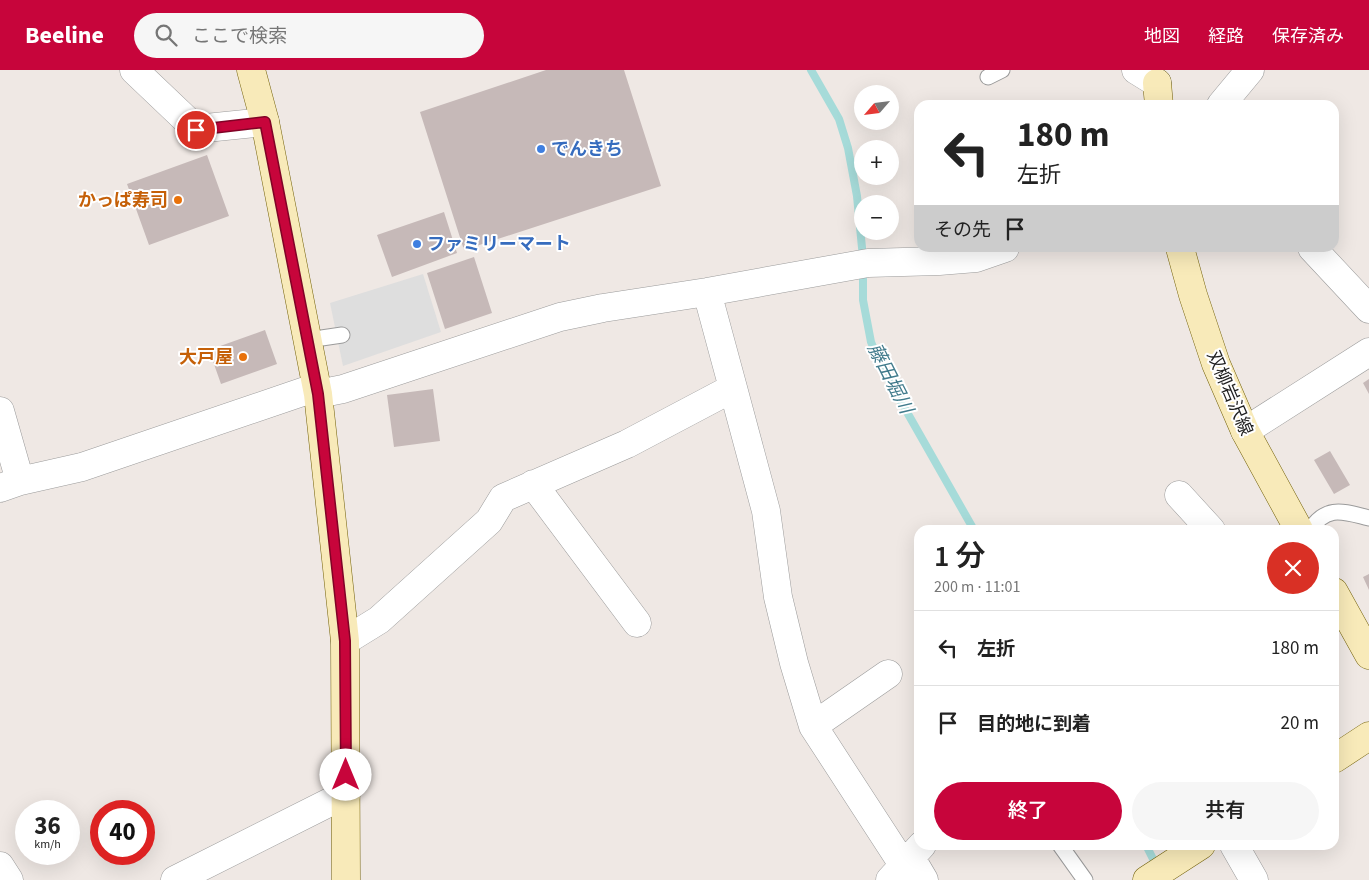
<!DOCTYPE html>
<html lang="ja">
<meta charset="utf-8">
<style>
:root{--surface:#fff;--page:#f6f6f6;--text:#222;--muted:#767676;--line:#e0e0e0;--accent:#c7053b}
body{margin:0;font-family:"Source Sans 3","Noto Sans JP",sans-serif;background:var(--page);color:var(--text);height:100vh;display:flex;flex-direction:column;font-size:19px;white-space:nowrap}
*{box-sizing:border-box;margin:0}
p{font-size:16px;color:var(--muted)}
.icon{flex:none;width:28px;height:28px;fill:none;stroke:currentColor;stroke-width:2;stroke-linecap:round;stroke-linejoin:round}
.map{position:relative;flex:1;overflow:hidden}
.side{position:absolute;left:914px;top:455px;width:425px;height:325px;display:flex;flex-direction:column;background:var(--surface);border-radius:15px;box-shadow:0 5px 20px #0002}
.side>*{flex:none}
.guide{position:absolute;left:914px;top:30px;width:425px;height:152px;border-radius:15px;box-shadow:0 5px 20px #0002;background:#fff;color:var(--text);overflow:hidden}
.needle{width:32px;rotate:242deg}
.controls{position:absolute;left:854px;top:15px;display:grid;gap:10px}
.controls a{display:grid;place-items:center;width:45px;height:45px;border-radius:50%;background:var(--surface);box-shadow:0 5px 20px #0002;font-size:25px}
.speed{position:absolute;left:15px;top:730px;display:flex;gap:10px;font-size:25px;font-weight:700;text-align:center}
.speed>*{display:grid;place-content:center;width:65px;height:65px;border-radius:50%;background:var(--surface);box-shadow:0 5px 20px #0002;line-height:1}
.speed small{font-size:12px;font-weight:400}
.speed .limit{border:8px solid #d22;background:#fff;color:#111}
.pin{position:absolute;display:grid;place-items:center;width:42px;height:42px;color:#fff;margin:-21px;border:2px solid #fff;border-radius:50%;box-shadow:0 1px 5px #0007}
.me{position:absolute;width:55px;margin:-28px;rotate:0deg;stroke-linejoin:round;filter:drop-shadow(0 0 4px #0008)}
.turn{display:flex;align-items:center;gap:18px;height:105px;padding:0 20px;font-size:22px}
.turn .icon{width:65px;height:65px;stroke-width:2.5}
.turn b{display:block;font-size:35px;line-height:42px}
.then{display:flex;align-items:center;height:48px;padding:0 20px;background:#0003;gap:10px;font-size:19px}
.round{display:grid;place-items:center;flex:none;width:52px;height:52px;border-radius:26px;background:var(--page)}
.head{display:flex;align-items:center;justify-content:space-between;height:85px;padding:0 20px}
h1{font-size:30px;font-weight:600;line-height:38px}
.action{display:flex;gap:10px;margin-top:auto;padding:10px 20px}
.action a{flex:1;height:58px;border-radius:30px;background:var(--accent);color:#fff;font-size:20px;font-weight:600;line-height:58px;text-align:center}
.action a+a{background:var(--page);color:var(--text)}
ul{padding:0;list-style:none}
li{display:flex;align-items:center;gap:15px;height:75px;padding:0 20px;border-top:1px solid var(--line)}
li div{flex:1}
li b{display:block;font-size:19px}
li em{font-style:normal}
header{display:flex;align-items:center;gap:30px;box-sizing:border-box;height:70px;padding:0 25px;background:var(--accent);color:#fff}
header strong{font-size:24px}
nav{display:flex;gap:28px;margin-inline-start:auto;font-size:18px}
.search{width:350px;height:45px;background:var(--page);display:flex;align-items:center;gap:12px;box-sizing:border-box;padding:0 18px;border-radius:28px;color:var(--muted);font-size:19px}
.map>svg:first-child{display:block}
</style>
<header>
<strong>Beeline</strong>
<div class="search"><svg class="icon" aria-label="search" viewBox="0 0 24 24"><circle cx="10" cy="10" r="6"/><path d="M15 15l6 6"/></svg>ここで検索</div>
<nav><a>地図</a><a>経路</a><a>保存済み</a></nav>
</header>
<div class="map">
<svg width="1369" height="810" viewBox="0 0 1369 810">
<rect width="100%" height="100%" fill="#efe8e4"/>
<!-- parking -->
<path fill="#dedede" d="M423 204 441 262 343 296 330 233Z"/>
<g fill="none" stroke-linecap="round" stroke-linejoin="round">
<!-- stream -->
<path stroke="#a6dbd9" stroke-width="8" d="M811 0 839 49 848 78 857 126 863 188
M863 200V230L871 272 883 300 974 460
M1146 775 1157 797"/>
</g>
<!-- building -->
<path fill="#c6b9b8" d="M546 0H624L661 116 464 180 420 42Z
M207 85 229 146 149 175 127 114Z
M444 142 457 183 392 207 377 165Z
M474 187 492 243 445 259 427 203Z
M265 260 277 294 221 314 209 280Z
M1369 309V324L1363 313Z
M433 319 440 371 394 377 387 325Z
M1330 381 1350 415 1334 424 1314 390Z
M1369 504V520L1363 507Z"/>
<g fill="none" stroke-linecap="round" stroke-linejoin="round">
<!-- lane casing -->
<g stroke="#9b9b9b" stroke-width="17">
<path id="lane" d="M988 7 1002 0
M308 270 342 265
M1310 460C1327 434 1344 442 1369 448
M1060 775 1085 810"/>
</g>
<!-- street casing -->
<g stroke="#9b9b9b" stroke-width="29">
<path id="street" d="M134 0 196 59 265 52
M1136 0 1157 13
M1221 35 1250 0
M1312 178 1369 239
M733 318 766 441 778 527 794 593 813 656 904 796
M318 324 343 319 560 247 603 238 707 222 868 193 939 191 976 188 1005 178
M0 341 20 411
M1245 361 1369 282
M533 414 637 553
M0 418 20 411 82 397 317 317
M1179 425 1211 460
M345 571 379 550 489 451 503 428 627 374 733 318 707 222
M813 656 888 604
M1234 775 1254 810
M911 788 924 810
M0 796 9 810
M175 810 346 724
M890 810 922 775"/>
</g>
<!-- secondary casing -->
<g stroke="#726008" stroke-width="29">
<path id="secondary" d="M251 0 265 52 318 324 345 571 346 810
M1157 13 1159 35
M1180 178 1193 225 1216 294 1245 361 1299 460
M1334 522 1369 585
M1334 689 1369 666
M1147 810 1201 775"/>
</g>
<!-- lane -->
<use href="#lane" stroke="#fff" stroke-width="15"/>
<!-- street -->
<use href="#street" stroke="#fff" stroke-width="28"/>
<!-- secondary -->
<use href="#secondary" stroke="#f8eab9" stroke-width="28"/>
</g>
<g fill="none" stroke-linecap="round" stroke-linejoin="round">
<!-- route casing -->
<g stroke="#810326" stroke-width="12">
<path id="route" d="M196 60 265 52 318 324 345 571 346 705"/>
</g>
<!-- route -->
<use href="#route" stroke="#c7053b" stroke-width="9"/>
</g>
<!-- markers -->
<g fill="#3f7fe0" stroke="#fff" stroke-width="2">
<circle cx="541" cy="79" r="5"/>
<circle cx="417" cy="174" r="5"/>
</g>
<g fill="#e8710a" stroke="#fff" stroke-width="2">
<circle cx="178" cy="130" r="5"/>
<circle cx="243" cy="287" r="5"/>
</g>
<g text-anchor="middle" stroke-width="4" stroke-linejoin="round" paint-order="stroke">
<!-- shop labels -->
<g font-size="18" font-weight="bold" fill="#366cbe" stroke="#fff" text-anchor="start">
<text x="551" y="85">でんきち</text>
<text x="427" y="180">ファミリーマート</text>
</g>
<!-- food labels -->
<g font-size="18" font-weight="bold" fill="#c56008" stroke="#fff" text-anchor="end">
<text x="168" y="136">かっぱ寿司</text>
<text x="233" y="293">大戸屋</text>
</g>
<!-- street labels -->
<g font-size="18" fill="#1e1e1e" stroke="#fff">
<text transform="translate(1230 323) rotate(67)" y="6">双柳岩沢線</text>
</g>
<!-- water labels -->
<g font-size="19" font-style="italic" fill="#417b8c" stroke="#fff">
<text transform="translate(891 308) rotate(63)" y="7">藤田堀川</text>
</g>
</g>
</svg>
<div class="controls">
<a><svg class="needle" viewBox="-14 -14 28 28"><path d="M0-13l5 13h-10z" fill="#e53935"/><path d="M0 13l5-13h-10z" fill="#767676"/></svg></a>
<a>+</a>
<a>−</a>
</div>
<div class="speed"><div>36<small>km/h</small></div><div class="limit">40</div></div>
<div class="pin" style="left:196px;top:60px;background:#d93025"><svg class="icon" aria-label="arrive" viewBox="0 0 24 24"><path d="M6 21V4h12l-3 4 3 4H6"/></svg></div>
<svg class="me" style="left:346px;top:705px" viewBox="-20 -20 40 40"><circle r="19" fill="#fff"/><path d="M0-13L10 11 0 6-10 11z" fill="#c7053b"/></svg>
<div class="guide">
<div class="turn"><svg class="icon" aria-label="left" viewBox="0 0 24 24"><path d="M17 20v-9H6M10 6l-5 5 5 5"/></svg><div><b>180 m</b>左折</div></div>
<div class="then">その先<svg class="icon" aria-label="arrive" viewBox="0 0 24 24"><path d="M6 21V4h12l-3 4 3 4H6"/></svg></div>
</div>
<section class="side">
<div class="head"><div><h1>1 分</h1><p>200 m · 11:01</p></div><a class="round" style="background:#d93025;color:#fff"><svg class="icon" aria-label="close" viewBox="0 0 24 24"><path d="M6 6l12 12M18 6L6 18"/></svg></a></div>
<ul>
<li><svg class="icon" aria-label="left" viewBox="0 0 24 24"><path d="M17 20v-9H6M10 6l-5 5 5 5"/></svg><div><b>左折</b></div><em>180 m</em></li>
<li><svg class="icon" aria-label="arrive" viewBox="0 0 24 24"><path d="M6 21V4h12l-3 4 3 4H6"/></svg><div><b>目的地に到着</b></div><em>20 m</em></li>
</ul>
<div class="action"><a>終了</a><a>共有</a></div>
</section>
</div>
